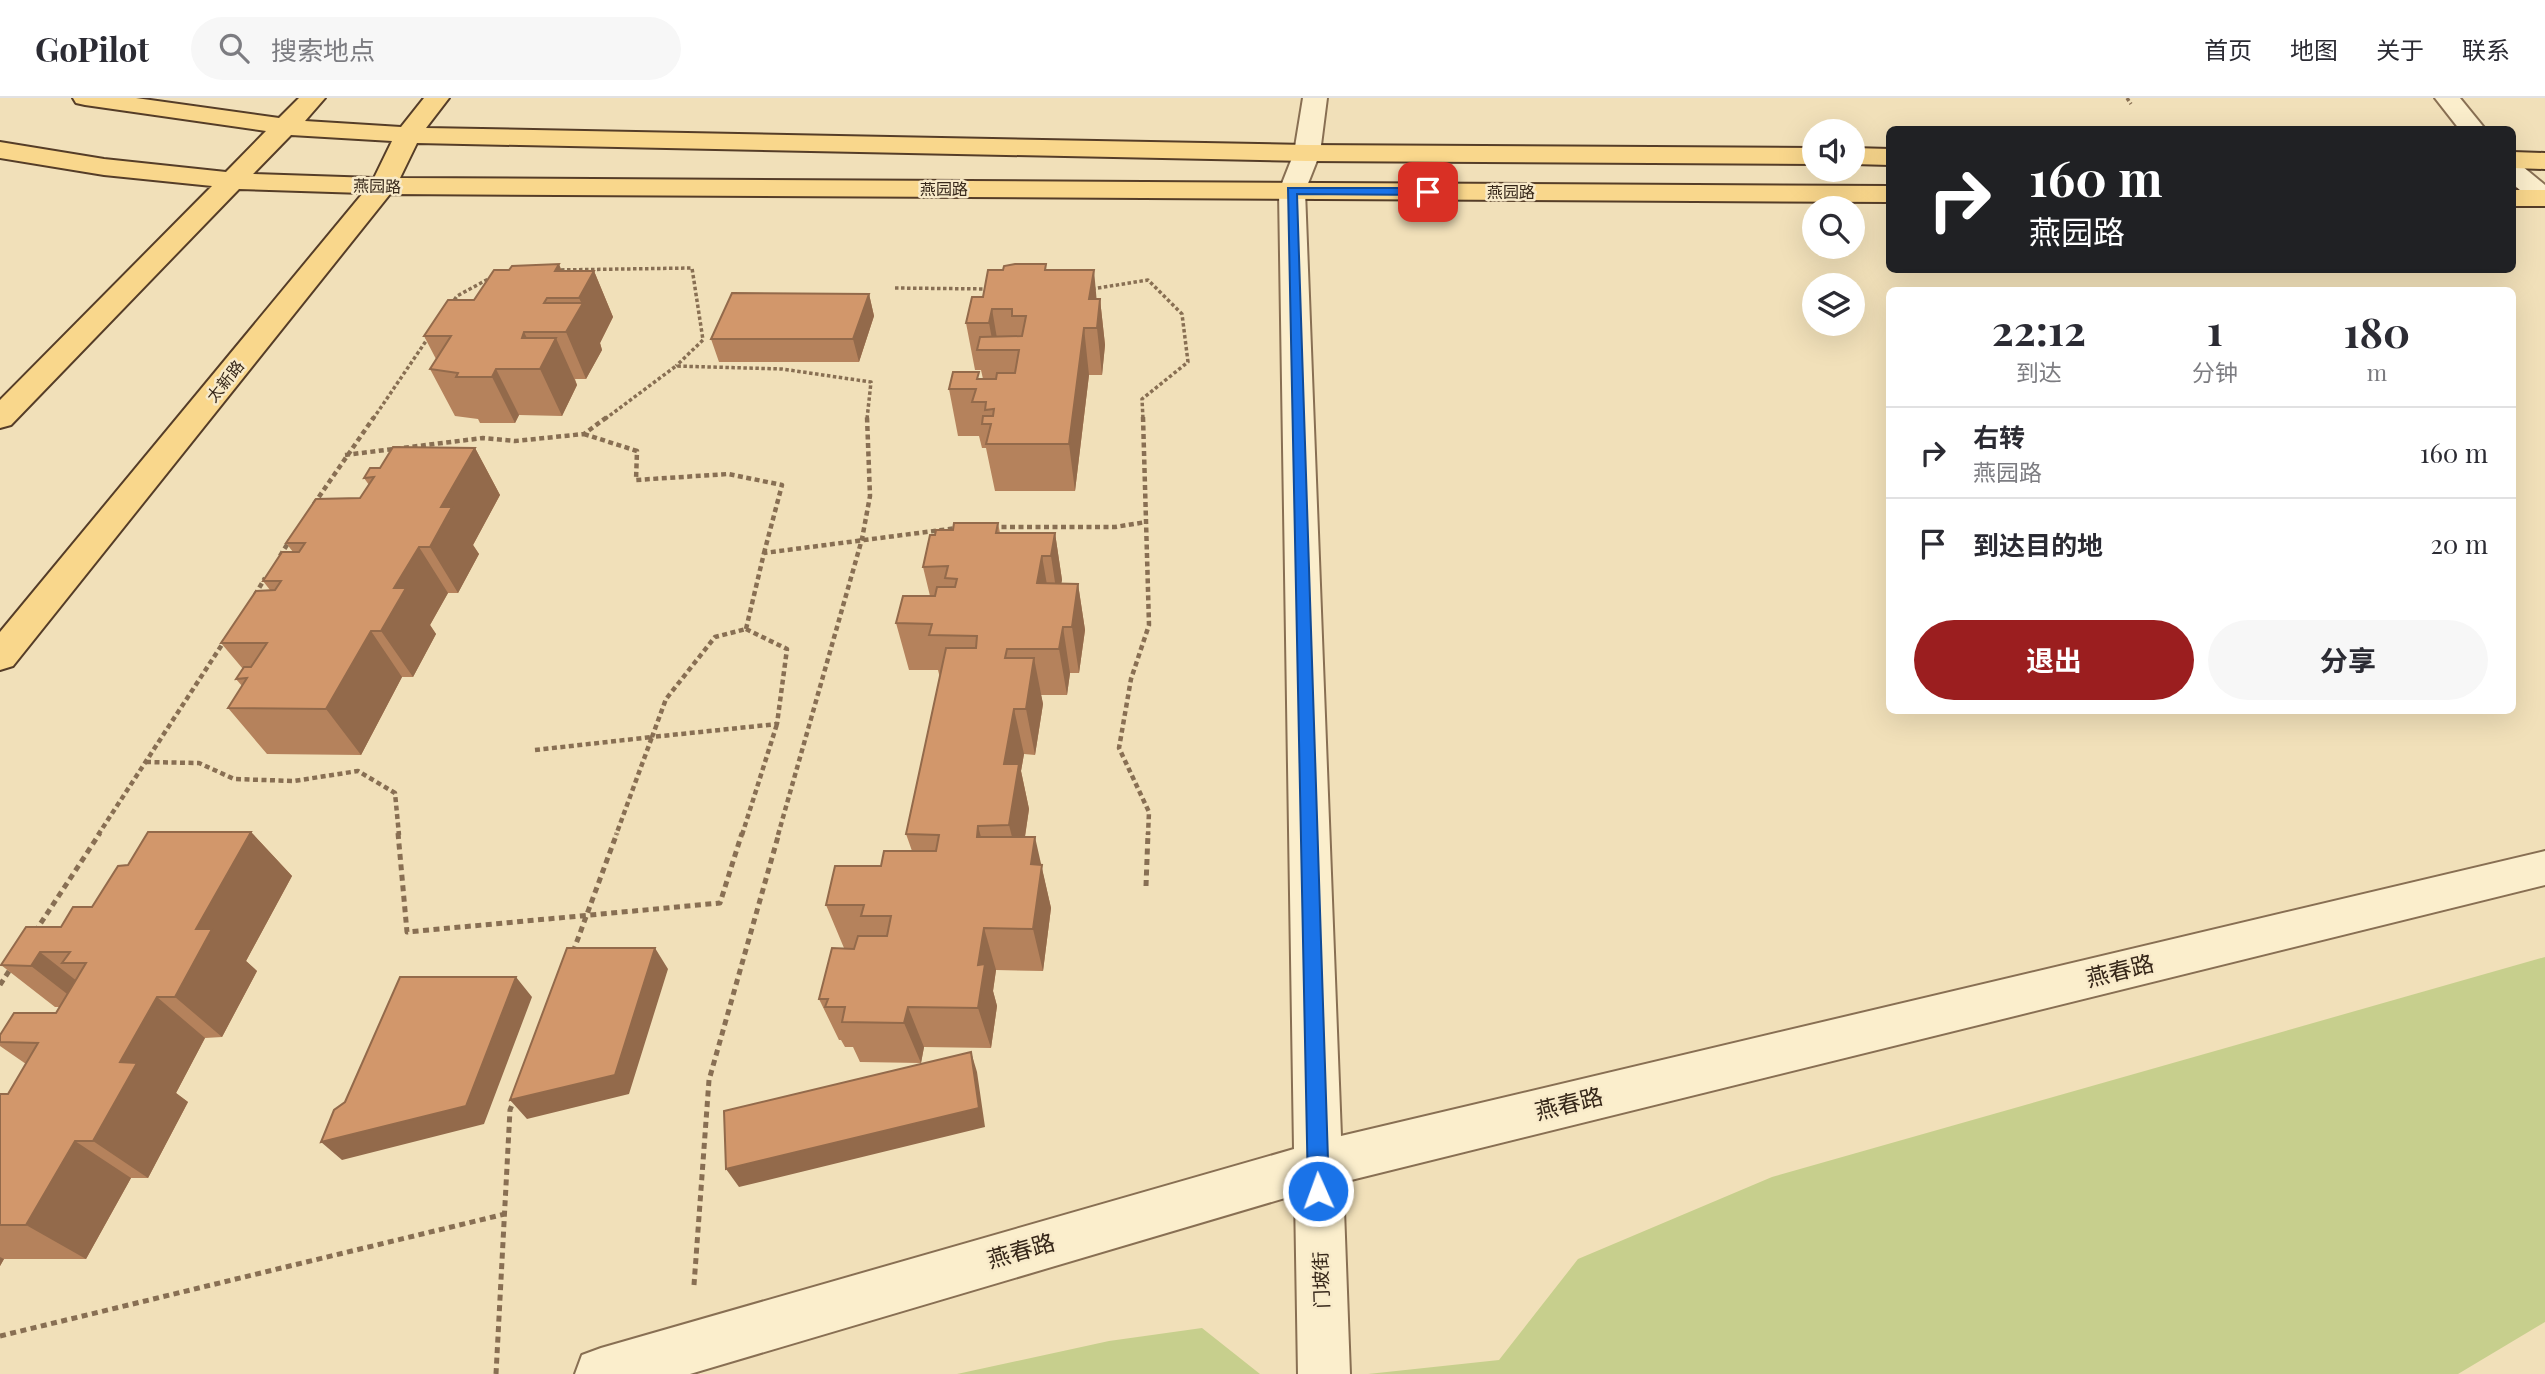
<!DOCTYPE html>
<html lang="zh">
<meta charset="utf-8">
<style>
:root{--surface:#fff;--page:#f7f7f7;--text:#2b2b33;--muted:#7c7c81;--line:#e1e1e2;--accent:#9b1e1f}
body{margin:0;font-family:"Playfair Display","Noto Sans SC",serif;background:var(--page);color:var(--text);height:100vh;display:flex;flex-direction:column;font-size:26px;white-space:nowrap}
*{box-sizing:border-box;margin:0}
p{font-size:23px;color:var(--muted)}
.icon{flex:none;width:38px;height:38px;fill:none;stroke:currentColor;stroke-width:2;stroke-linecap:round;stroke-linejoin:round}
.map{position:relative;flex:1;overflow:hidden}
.details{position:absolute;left:1886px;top:189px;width:630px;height:427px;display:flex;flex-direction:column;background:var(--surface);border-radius:10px;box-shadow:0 7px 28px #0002}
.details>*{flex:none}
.top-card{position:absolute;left:1886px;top:28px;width:630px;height:147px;border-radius:10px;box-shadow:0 7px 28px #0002;background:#202124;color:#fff;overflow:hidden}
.buttons{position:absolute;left:1802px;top:21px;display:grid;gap:14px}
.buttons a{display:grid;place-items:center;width:63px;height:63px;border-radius:50%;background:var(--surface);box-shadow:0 7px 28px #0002;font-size:35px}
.pin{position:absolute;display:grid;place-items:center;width:60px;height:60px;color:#fff;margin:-30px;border-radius:14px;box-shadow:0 4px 10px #0006}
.me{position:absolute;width:77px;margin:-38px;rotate:358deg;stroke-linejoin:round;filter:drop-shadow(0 0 5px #0008)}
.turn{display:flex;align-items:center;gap:24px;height:147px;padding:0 28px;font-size:32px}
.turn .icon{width:91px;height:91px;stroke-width:2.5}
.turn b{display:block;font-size:49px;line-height:60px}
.eta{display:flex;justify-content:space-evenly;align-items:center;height:119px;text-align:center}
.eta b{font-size:42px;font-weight:700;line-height:49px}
.action{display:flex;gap:14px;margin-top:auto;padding:14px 28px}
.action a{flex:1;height:80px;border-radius:42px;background:var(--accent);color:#fff;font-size:28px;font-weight:700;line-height:80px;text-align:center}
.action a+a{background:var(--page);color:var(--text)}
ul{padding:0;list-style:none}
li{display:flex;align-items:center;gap:21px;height:91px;padding:0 28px;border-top:2px solid var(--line)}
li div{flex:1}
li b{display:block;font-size:26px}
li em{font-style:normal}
header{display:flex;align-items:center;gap:42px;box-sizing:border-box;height:98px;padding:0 35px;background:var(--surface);border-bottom:2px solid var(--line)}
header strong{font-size:33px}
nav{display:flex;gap:38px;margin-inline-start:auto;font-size:24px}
.search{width:490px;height:63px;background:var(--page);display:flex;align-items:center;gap:18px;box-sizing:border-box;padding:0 24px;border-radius:38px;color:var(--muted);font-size:26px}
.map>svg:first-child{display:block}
</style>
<header>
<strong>GoPilot</strong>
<div class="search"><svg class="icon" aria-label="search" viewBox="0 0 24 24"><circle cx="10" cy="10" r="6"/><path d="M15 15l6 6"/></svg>搜索地点</div>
<nav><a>首页</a><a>地图</a><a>关于</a><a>联系</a></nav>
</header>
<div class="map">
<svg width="2545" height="1276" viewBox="0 0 2545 1276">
<rect width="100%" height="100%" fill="#f1e0b9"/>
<!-- green -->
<path fill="#c7cf8d" d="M2545 859V1224L2458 1276H1368L1499 1262 1578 1161 1772 1079Z
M1202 1230 1260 1276H957L1109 1243Z"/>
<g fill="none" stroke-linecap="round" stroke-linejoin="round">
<!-- minor casing -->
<g stroke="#886f53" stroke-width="4">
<path id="minor" d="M1303 0H1327L1320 55 1305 93 1341 1038 2545 753V787L1343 1084 1350 1276H1298L1295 1097 690 1276H575L582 1257 601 1250 1294 1051 1279 93 1294 55Z
M2435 0H2460L2486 32H2460Z
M2513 65 2522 68 2545 87V108L2536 106 2513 86Z"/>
</g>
<!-- major casing -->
<g stroke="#553d28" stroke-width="4">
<path id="major" d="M73 0H136L279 20 299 0H325L305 23 401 29 424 0H449L426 30 1307 47 1815 50V66L1307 63 417 45 400 80 1890 88V104L390 96 13 568 0 572V534L363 95 239 91 11 327 0 330V302L212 88 104 77 0 60V44L104 61 226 74 266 33 85 7 76 5ZM291 37 392 43 374 80 253 76Z
M1853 50 1890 51V67L1853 66Z
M2513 54 2545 55V71L2513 70Z
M2513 92H2545V108H2513Z"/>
</g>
<!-- path-far2 -->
<path stroke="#886f53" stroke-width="3.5" stroke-dasharray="3.5 2.5" stroke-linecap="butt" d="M2127 0 2131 6
M555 172 692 170 703 242 676 268
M895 190 989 191
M1092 191 1148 182 1182 216 1188 264 1142 301 1143 321
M451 207 457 198 492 179
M373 321 428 240
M605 321 676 268 782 271 871 284 867 321"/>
<!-- path-far1 -->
<path stroke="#886f53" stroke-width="4.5" stroke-dasharray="5 3.5" stroke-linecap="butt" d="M1143 319 1149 527 1131 581 1119 650 1149 714 1148 737
M584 336 637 353 636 382 728 376 782 387 764 455
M345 357 483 340 515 343 584 336 607 319
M314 406 374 319
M993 429H1115L1146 424
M280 458 290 442
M255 497 265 480
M746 531 787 551 777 626 652 639 666 601 715 539Z
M746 531 764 455 957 430
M535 652 652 639 616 737
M146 664 199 665 234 681 294 683 358 673 395 695 399 737
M98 737 225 542
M742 737 777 626
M778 737 862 441 870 398 867 319"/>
<!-- path -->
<path stroke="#886f53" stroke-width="5" stroke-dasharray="6 4.5" stroke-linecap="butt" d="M398 735 407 834 720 805 742 735
M1146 788 1148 735
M35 834 100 735
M573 854 617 735
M0 887 11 870
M694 1187 709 982 779 735
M0 1238 505 1116
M496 1276 510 1012 514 1002"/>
<!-- minor -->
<use href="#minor" fill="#fbeecc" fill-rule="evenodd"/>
<!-- major -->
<use href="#major" fill="#f9d78c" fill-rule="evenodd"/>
</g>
<!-- wall -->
<path fill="#b5825c" d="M1047 172 1097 201H1100L1105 247 1102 277H1089L1075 393H995L986 350H982L979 338H958L949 291 983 281 981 272H975L966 225 983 199Z
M562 173H594L613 219 600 245 602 252 586 281H575L577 287 562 318 519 317 515 325H480L478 321 455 318 430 271 436 261 424 238 474 202Z
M869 196 874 218 859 264H719L711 241Z
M475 350 500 397 473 447 479 456 458 495H448L430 527 436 536 413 579H402L361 657 267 656 228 610 242 588 236 581 243 571 221 545 270 492 263 483 293 454 286 445 360 400 369 387 364 380 380 370Z
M998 425 1000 435H1055L1062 482 1061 485 1078 486 1085 532 1079 575H1070L1067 597H1041L1043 606 1035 657 1024 656 1021 673 1029 711 1025 739 1041 767 1051 810 1043 873 996 872 993 893 997 908 991 950 924 949 921 965 860 964 853 949H845L841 942H839L819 901 854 850H844L826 807 881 768 912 753 906 736 940 580 938 572H909L896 525 930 498 923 469 935 437 953 432Z
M251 734 292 778 246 863 257 873 222 939 205 940 176 995 188 1004 148 1080H131L86 1161H4L0 1168V996H8L26 966 0 948V937L56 915 60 909H55L1 867 92 809 128 767Z"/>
<!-- shaded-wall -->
<path fill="#936a4b" d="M559 166 573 200 555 173Z
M1094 172 1098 217 1100 201 1105 247 1102 277 1097 230 1089 201Z
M594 173 613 219 600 245 602 252 586 281 566 234 582 206 579 200Z
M869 196 874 218 859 264 853 241Z
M992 211 999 252H994L989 225Z
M1084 230 1089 277 1075 393 1069 346Z
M524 234 541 269 556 240 577 287 562 318 540 271 522 240Z
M496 271 519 317 515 325 492 279Z
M475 350 500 397 473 447 479 456 458 495 430 449 441 409Z
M1055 435 1062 482 1058 504 1051 458Z
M419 449 448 495 430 527 436 536 413 579 381 533 394 490Z
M1042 458 1050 504 1037 485Z
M1078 486 1085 532 1079 575 1072 529Z
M1063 529 1070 575 1067 597 1059 551Z
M371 533 402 579 361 657 326 611Z
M1034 560 1043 606 1035 657 1026 611Z
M1014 611 1024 656 1021 673 1029 711 1020 771 1009 727 1004 666Z
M978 728 990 772 977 739Z
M251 734 292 778 246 863 257 873 222 939 175 899 196 831Z
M1035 739 1051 810 1043 873 1033 831 1031 766Z
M984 830 996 872 993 893 997 908 991 950 978 910V867Z
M655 850 668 871 629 996 527 1021 510 1002Z
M40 854 92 895 84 909 31 868Z
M516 879 532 899 484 1026 342 1062 321 1044Z
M157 899 205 940 176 995 188 1004 148 1080 93 1043 120 964Z
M908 909 924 949 921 965 904 925Z
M971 954 977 974 985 1029 739 1089 726 1071Z
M75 1043 131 1080 86 1161 26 1127Z
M0 1159 4 1161 0 1168Z"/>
<!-- building -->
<path fill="#d2976b" stroke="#936a4b" stroke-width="2" d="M559 166 555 173H594L579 200H547L544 205H583L566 234H524L522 240H556L540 271H496L492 279H456L458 275 430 271 451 238H424L448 202H474L494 172H509L512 168Z
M1015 166H1046L1045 172H1094L1089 201H1100L1097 230H1084L1069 346H986L991 326H982L983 318H993L994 311 985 312 986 304H972L976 291H949L953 274H979L977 281H996L997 275H1015L1019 252H977L980 239 1022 238 1026 218H1012V211H992L989 225H966L972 199H983L988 172H1003L1004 168Z
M732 195 869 196 853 241H711Z
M393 349 475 350 441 409H452L430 449H419L394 490H406L381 533H371L326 611 228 610 247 580 236 581 244 569H251L267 545H221L256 493 275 492 281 483H263L282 454H299L305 445H286L316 401 360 400 374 379 364 380 370 370H380Z
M954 425H998L996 435H1055L1051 458H1042L1037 485 1078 486 1072 529H1063L1059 551H1007L1005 560H1034L1026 611H1014L1004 666H1019L1009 727 978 728 977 739H1035L1031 766 1042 767 1033 831 984 830 978 867 985 866 978 910 908 909 904 925 842 924 845 909H825L828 901H819L832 850 854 851 858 838H887L891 818H861L864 807H826L835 768H881L884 753H936L939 737 906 736 946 550H976L977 538 929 537 932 526 896 525 903 498H935L937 489H955L957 481 945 480 948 468 923 469 930 437H935L936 432H953Z
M148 734H251L196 831H212L175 899H157L120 964 137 965 93 1043H75L26 1127H0V996H8L38 945 0 944V937L14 915H56L86 865H62L70 854H40L31 868 1 867 26 829H61L73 809H92L118 768 128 767Z
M567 850H655L615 977 510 1002Z
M400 879H516L466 1008 321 1044 334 1012 345 1004Z
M971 954 979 1010 726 1071 724 1013Z"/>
<!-- route -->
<path fill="#1a73e8" stroke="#114b97" stroke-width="2" d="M1288 90H1428L1433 94 1428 97 1297 96 1329 1093 1326 1100 1318 1103 1311 1100 1308 1093Z"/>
<g text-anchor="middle" stroke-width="5" stroke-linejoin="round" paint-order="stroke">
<!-- far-street labels -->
<g font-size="16" fill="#362719" stroke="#f8eac9">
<text transform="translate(377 88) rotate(1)" y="6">燕园路</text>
<text x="944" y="97">燕园路</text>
<text x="1511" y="100">燕园路</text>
<text transform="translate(225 283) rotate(-51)" y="6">太新路</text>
</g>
<!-- street labels -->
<g font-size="19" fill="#362719" stroke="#f8eac9">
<text transform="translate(1321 1182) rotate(-92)" y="7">门坡街</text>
</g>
<!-- near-street labels -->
<g font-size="23" fill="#362719" stroke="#f8eac9">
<text transform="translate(2120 873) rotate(-14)" y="8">燕春路</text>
<text transform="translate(1569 1006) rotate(-14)" y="8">燕春路</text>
<text transform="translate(1021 1153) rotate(-16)" y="8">燕春路</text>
</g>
</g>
</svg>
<div class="buttons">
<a><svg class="icon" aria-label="sound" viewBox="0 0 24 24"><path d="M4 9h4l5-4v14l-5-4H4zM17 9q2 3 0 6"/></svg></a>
<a><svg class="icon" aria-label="search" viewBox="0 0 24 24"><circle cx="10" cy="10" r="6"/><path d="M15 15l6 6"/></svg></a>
<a><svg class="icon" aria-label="layers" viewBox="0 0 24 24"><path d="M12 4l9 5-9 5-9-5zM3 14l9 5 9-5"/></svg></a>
</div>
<div class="pin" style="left:1428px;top:94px;background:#d93025"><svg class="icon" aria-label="arrive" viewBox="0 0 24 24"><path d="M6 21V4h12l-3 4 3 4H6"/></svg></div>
<svg class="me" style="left:1318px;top:1093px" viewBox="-20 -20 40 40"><circle r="17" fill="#1a73e8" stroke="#fff" stroke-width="3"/><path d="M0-11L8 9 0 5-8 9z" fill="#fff"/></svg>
<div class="top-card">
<div class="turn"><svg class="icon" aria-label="right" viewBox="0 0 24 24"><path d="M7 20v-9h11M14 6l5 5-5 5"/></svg><div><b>160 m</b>燕园路</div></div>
</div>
<section class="details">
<div class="eta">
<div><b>22:12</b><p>到达</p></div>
<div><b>1</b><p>分钟</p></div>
<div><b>180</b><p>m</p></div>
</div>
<ul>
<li><svg class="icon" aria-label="right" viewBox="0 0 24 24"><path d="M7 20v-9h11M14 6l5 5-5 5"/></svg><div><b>右转</b><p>燕园路</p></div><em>160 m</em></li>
<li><svg class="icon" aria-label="arrive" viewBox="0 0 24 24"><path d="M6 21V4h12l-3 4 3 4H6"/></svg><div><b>到达目的地</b></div><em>20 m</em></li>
</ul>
<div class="action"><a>退出</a><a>分享</a></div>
</section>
</div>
